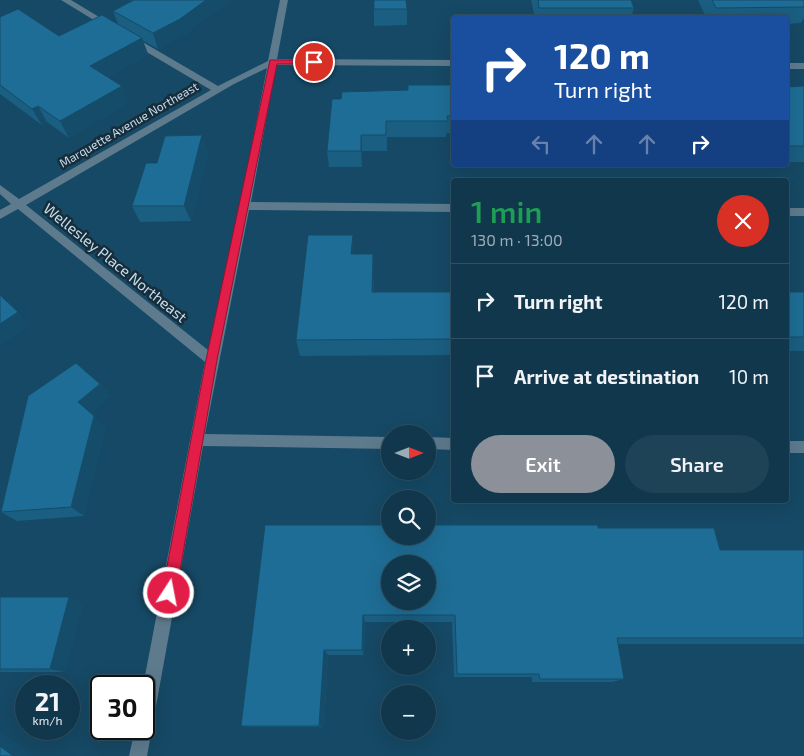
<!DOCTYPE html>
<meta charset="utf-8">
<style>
:root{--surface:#10374c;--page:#1e4256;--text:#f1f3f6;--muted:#9cacb5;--line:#305164;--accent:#8c9099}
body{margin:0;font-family:"Exo 2",sans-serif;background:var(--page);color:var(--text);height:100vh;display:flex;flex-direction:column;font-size:19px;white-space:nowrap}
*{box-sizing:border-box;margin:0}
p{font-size:16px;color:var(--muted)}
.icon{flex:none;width:28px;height:28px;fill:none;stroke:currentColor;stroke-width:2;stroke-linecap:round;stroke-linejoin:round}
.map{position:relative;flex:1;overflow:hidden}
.panel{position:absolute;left:451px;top:178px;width:338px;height:325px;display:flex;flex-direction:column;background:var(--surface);border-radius:5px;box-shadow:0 5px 20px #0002,0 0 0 1px var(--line)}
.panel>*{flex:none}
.hud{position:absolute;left:451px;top:15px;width:338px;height:152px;border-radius:5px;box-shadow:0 5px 20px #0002,0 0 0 1px var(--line);background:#1a4fa0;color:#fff;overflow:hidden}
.needle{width:32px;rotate:90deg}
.fabs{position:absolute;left:381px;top:425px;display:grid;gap:10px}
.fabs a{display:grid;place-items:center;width:55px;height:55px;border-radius:50%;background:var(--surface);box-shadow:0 5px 20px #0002,0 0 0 1px var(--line);font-size:25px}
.speed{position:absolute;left:15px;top:675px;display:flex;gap:10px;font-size:25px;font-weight:700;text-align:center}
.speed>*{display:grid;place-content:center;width:65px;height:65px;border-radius:50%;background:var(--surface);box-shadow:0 5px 20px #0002,0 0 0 1px var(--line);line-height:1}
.speed small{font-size:12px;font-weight:400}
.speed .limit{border:2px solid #111;border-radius:8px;background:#fff;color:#111}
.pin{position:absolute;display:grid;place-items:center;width:42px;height:42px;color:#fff;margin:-21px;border:2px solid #fff;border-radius:50%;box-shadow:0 1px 5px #0007}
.me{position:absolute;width:55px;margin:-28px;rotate:11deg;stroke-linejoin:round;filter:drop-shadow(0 0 4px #0008)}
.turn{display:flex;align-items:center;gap:18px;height:105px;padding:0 20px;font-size:22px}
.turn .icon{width:65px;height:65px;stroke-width:2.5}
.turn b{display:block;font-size:35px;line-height:42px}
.lanes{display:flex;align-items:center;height:48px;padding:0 20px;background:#0003;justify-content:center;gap:25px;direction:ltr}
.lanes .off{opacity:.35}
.round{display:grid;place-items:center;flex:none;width:52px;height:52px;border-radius:26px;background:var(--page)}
.head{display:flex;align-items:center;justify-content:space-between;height:85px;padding:0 20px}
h1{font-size:30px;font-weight:600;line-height:38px;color:#1e9e55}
.action{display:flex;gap:10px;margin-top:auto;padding:10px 20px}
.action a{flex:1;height:58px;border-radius:30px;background:var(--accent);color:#fff;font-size:20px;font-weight:600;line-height:58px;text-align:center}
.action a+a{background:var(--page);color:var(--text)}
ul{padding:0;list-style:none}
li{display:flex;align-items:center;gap:15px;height:75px;padding:0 20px;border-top:1px solid var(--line)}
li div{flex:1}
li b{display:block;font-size:19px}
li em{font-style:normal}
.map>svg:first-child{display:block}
</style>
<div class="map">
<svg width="804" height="756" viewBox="0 0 804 756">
<rect width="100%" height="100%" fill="#164965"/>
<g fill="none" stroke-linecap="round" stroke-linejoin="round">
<!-- minor -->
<path fill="#5e7b8e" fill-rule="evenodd" d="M61 0H71L114 26 107 28Z
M280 0H288L277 59 454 60V66L276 65 251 202 454 204V212L249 210 205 434 390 437V449L203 446 147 756H129L135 729H144L143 686 205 362 18 209 0 219V210L11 204 0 194V185L19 199 211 90 128 41V37H134L218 86 268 61ZM267 68 240 206 208 350 26 205 234 84Z
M786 63H804V69H786Z
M786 208H804V216H786Z
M428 437 454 438V450L428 449Z
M786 441H804V453H786Z"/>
</g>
<!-- wall -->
<path fill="#1a5e81" d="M133 0H231L185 34 158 49 142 40 148 54 108 77 129 102 69 138 47 122 42 125 0 94V17L59 36 118 24 113 11Z
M531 0H631L634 8 631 18H535Z
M698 0H804V18L801 23 786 24V18H706Z
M374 9H407V25L374 26Z
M454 85V133H447L446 137H387V151H362V167H329L327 151 341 99Z
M804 86V162H786V87Z
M208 151 191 221 140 222 132 206 157 163Z
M373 254 374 272V292H454V355L300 356 296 340Z
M786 292H804V351H786Z
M100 384 110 396 91 413 105 428 84 516 17 521 1 512Z
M265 525 598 528 720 550H804V644H618L624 679 612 682H532V677H454L452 622H365L364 655H328L324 727H250L241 726Z
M0 597 83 603 65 672H0Z"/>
<!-- shaded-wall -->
<path fill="#154c69" d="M206 0H231L185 34 158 49 153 33Z
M142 38 148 54 98 83 90 66Z
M122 86 129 102 69 138 60 121Z
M38 106 47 122 42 125 32 109Z
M202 135 208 151 191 221 184 206Z
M361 135 362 151V167L361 151Z
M353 235 354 253 353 272 351 254Z
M373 254 374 272 373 309 372 292Z
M18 312 30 326 0 347V324Z
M100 384 110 396 90 414 78 402Z
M94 416 105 428 84 516 71 507Z
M69 597 83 603 65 672 50 669Z
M363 615 365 622 364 655 362 650Z
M324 650 328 655 324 727 319 726Z
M0 731 33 756H13L0 746Z"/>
<!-- building -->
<path fill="#1e6d96" stroke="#154c69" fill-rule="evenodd" d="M134 0H206L180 19 153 33 113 11Z
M374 0H406L407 9H374Z
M538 0H631L634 8H539Z
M712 0H804V7L716 8Z
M18 9 59 36 102 15 142 38 90 66 122 86 60 121 38 106 32 109 0 85V17Z
M408 85H454V116H447L448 121H386V135H361V151H327L332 99H341L342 92 408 90Z
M804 86V146H786V87Z
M202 135 184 206H132L146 163H157L165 136Z
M308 235H353L351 254H373L372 292H454V339L296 340Z
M786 292H804V337H786Z
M0 295 18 312 0 324Z
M76 363 100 384 78 402 94 416 71 507 1 512 28 396Z
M265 525H390V536H428V525H598V528H714L720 550H804V638H617L624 679H540L539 674H457L455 615H363L362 650H324L319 726H241ZM390 564H428V601H390Z
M0 597H69L50 669H0Z
M0 746 13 756H0Z"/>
<!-- route -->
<path fill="#e11d48" stroke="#92132f" d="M270 60H314L318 62 314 64H277L217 360 176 593 174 598 169 600 164 598 162 593 206 360Z"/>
<g text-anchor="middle" stroke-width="5" stroke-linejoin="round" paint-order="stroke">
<!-- far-street labels -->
<g font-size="12" fill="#c4ddee" stroke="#182d3a">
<text transform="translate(129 125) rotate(-30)" y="4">Marquette Avenue Northeast</text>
</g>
<!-- street labels -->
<g font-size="15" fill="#c4ddee" stroke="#182d3a">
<text transform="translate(115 263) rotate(39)" y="5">Wellesley Place Northeast</text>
</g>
</g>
</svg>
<div class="fabs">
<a><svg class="needle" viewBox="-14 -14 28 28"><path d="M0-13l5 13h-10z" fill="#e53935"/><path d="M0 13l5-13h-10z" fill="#9cacb5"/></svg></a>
<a><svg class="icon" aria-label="search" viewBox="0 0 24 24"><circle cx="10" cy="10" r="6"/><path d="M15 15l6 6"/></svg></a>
<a><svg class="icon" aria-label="layers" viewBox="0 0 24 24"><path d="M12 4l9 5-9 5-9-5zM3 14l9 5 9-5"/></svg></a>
<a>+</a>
<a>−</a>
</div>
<div class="speed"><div>21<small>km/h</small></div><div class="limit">30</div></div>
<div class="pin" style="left:314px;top:62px;background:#d93025"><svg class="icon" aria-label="arrive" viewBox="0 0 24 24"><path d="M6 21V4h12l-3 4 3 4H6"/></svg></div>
<svg class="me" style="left:169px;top:593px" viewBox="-20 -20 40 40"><circle r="17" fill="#e11d48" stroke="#fff" stroke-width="3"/><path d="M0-11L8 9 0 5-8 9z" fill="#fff"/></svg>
<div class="hud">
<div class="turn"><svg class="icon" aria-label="right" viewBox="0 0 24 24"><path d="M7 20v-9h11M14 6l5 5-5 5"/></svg><div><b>120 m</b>Turn right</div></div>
<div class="lanes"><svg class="icon off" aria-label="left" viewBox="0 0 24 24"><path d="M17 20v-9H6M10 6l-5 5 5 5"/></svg><svg class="icon off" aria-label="ahead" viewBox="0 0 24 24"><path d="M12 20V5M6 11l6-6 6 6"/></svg><svg class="icon off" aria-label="ahead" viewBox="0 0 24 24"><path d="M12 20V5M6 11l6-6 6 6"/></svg><svg class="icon" aria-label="right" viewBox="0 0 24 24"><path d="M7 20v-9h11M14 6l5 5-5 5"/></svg></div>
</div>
<section class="panel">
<div class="head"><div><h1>1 min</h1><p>130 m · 13:00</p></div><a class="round" style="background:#d93025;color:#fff"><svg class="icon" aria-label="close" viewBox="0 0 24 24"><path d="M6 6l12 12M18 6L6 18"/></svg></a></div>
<ul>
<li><svg class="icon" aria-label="right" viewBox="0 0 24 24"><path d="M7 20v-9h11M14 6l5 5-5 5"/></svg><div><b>Turn right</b></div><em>120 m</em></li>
<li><svg class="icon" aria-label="arrive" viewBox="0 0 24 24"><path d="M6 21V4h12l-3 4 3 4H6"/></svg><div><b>Arrive at destination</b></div><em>10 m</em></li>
</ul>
<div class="action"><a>Exit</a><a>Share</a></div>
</section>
</div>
